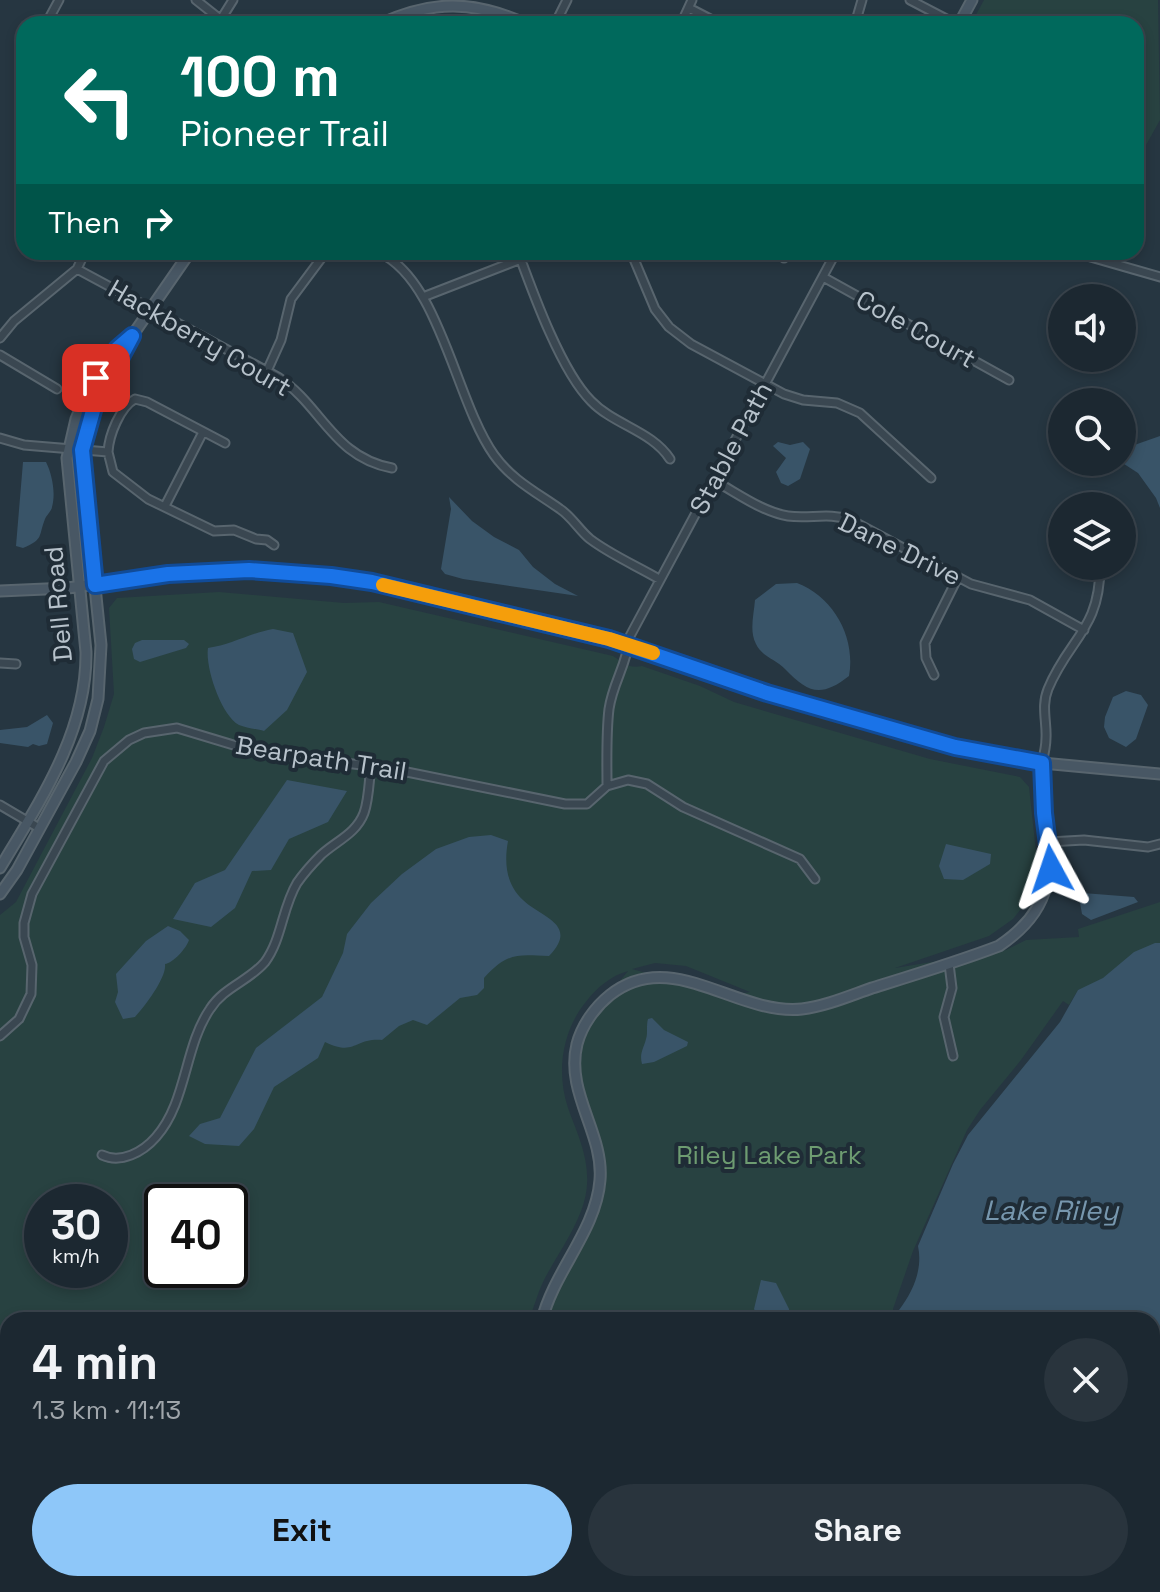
<!DOCTYPE html>
<meta charset="utf-8">
<style>
:root{--surface:#1c2831;--page:#29343d;--text:#f1f3f6;--muted:#a0a6ab;--line:#3a444d;--accent:#8ec7f9}
body{margin:0;font-family:"Space Grotesk",sans-serif;background:var(--page);color:var(--text);height:100vh;display:flex;flex-direction:column;font-size:30px;white-space:nowrap}
*{box-sizing:border-box;margin:0}
p{font-size:26px;color:var(--muted)}
.icon{flex:none;width:44px;height:44px;fill:none;stroke:currentColor;stroke-width:2;stroke-linecap:round;stroke-linejoin:round}
.map{position:relative;flex:1;overflow:hidden}
.sheet{position:absolute;left:0px;top:1312px;width:1160px;height:280px;display:flex;flex-direction:column;background:var(--surface);border-radius:24px 24px 0 0;box-shadow:0 4px 12px #0003,0 0 0 2px var(--line)}
.sheet>*{flex:none}
.hud{position:absolute;left:16px;top:16px;width:1128px;height:244px;border-radius:24px;box-shadow:0 4px 12px #0003,0 0 0 2px var(--line);background:#00695c;color:#fff;overflow:hidden}
.fabs{position:absolute;left:1048px;top:284px;display:grid;gap:16px}
.fabs a{display:grid;place-items:center;width:88px;height:88px;border-radius:50%;background:var(--surface);box-shadow:0 4px 12px #0003,0 0 0 2px var(--line);font-size:40px}
.speed{position:absolute;left:24px;top:1184px;display:flex;gap:16px;font-size:40px;font-weight:700;text-align:center}
.speed>*{display:grid;place-content:center;width:104px;height:104px;border-radius:50%;background:var(--surface);box-shadow:0 4px 12px #0003,0 0 0 2px var(--line);line-height:1}
.speed small{font-size:20px;font-weight:400}
.speed .limit{border:4px solid #111;border-radius:12px;background:#fff;color:#111}
.pin{position:absolute;display:grid;place-items:center;width:68px;height:68px;color:#fff;margin:-34px;border-radius:16px;box-shadow:0 4px 12px #0006}
.me{position:absolute;width:88px;margin:-44px;rotate:355deg;stroke-linejoin:round;filter:drop-shadow(0 0 6px #0008)}
.turn{display:flex;align-items:center;gap:28px;height:168px;padding:0 32px;font-size:36px}
.turn .icon{width:104px;height:104px;stroke-width:2.5}
.turn b{display:block;font-size:56px;line-height:68px}
.then{display:flex;align-items:center;height:76px;padding:0 32px;background:#0003;gap:16px;font-size:30px}
.round{display:grid;place-items:center;flex:none;width:84px;height:84px;border-radius:42px;background:var(--page)}
.summary{display:flex;align-items:center;justify-content:space-between;height:136px;padding:0 32px}
h1{font-size:48px;font-weight:700;line-height:60px}
.cta{display:flex;gap:16px;margin-top:auto;padding:16px 32px}
.cta a{flex:1;height:92px;border-radius:48px;background:var(--accent);color:#111;font-size:32px;font-weight:700;line-height:92px;text-align:center}
.cta a+a{background:var(--page);color:var(--text)}
.map>svg:first-child{display:block}
</style>
<div class="map">
<svg width="1160" height="1592" viewBox="0 0 1160 1592">
<rect width="100%" height="100%" fill="#263641"/>
<!-- green -->
<path fill="#284241" fill-rule="evenodd" d="M984 0H1158L1160 120 1136 163V24H971Z
M219 592 344 603 379 602 613 656C623 663 630 669 642 666L700 686 734 702 930 759 1020 777 1029 787 1037 861 1031 896 1013 919 989 936 895 968 1006 950 1026 940 1079 937 1078 929 1160 902V961L1078 990 1069 1005 1063 1001 1021 1060 980 1110 967 1130 913 1251 893 1309 894 1320H548L555 1297 598 1214 605 1188 604 1155 579 1094 583 1027 628 971C612 975 596 988 585 1003 562 1032 556 1072 568 1108 577 1133 589 1157 587 1185 585 1218 559 1251 544 1280 538 1292 534 1307 529 1320H8V1584H816L828 1592H0V915L16 902 92 758 104 727 114 694 109 608 117 598ZM655 963 686 966 750 992 729 996 632 969ZM42 1202H110V1270H42ZM162 1202H230V1270H162Z"/>
<!-- water -->
<path fill="#395468" d="M1160 436V508L1156 498 1138 473 1121 462 1123 449Z
M778 442 790 445 803 442 810 449 800 479 788 486 781 483 776 472 786 458 773 446Z
M23 462H46C52 474 56 493 52 507 52 510 46 516 45 519 38 537 44 539 23 548L16 546Z
M449 497 472 521 494 537 519 550 533 567 555 584 578 596 463 579 445 574 441 569 451 509Z
M797 583C834 597 856 638 849 676 821 698 808 693 785 669 776 659 762 657 756 644 749 631 754 614 755 600L776 584Z
M273 629 293 633 307 672 287 710 264 731C257 729 246 728 239 725 221 715 205 667 208 648 231 645 250 633 273 629Z
M142 640H184L189 644 186 648 140 662 134 659 132 649 135 643Z
M1126 691 1141 695 1148 705 1136 739 1126 747 1109 738 1104 727 1105 717 1113 697Z
M47 715 53 723 47 744 39 746 33 744 28 747 0 743V730L27 727Z
M287 780 347 791 328 822 289 839 271 870 252 871 235 908 211 927 173 919 195 883 225 870Z
M491 835 508 841C504 863 506 884 523 900 540 917 580 924 549 956 516 955 508 952 484 978V988L477 995 460 998 427 1025 413 1020 399 1026 382 1040C353 1038 356 1057 325 1042L318 1058 274 1087 254 1129 239 1146 205 1144 189 1136 200 1124 220 1118 256 1048 322 997 343 953 347 934 371 903 402 874 436 849 469 837Z
M946 844 991 854 990 864 963 880 944 879 939 866Z
M1083 893 1134 897 1138 902 1091 920 1082 914 1079 897Z
M168 926 180 931 189 940C186 949 173 963 165 964 167 977 145 1006 135 1017L123 1019 115 1002 118 992 116 974 146 941Z
M1155 943H1160V1592H945L941 1584H1152V1320H900L899 1310C913 1292 923 1269 918 1246L953 1164 968 1135 1060 1022 1078 990 1103 978 1134 952Z
M652 1018 664 1030 688 1042 687 1046 654 1062 642 1064C639 1053 644 1048 646 1039 648 1033 646 1026 648 1019Z
M761 1280 776 1283 789 1309 790 1320H760L754 1309Z
M300 1584H409L406 1592H292Z"/>
<g fill="none" stroke-linecap="round" stroke-linejoin="round">
<!-- stream -->
<path stroke="#395468" stroke-width="2" d="M931 1592 936 1584"/>
<!-- street casing -->
<g stroke="#58656e" stroke-width="11">
<path id="street" d="M196 0 220 19
M910 0 956 24
M689 8 720 24
M46 24 59 0
M218 24 233 0
M555 24 567 0
M681 24 692 0
M855 24 862 0
M378 252C440 279 455 400 494 455 512 480 536 492 560 509 572 517 579 530 590 539 611 555 637 566 659 579
M518 252C533 293 561 371 591 401 614 425 652 431 670 459
M631 252 655 309 669 327 691 344 784 394 803 400 837 403 860 413 931 478
M778 252 784 258
M1073 252 1160 277
M77 269 278 377C322 406 333 457 392 468
M823 277 1009 380
M423 297 539 252
M0 338 14 321 77 269 85 252
M0 355 57 389
M267 371 281 340 291 299 326 252
M0 438 24 445 108 452 113 472 148 499 214 531 234 530 256 539 267 540 274 545
M108 452C109 435 120 407 135 399L147 402 225 443
M713 480C736 492 762 512 788 516 810 519 829 512 851 520L971 584 1030 600 1084 630
M165 506 203 432
M0 663 16 664
M934 675 926 658 925 643 958 577
M1042 763C1044 755 1046 747 1046 738 1047 722 1041 706 1048 689 1069 638 1100 630 1100 566
M607 786 628 780 647 784 683 807 800 859 815 879
M0 805 39 828
M1049 842 1084 840 1148 847 1160 844
M949 964 952 988 944 1017 953 1056
M0 1036 19 1019 31 994 32 965 24 937V923L32 894 104 761 129 740 144 733 177 728 260 753 387 768 565 804H587L607 786C607 761 606 734 609 709 613 682 627 665 630 636L836 252
M102 1155C121 1164 143 1152 156 1137 187 1102 184 1047 210 1009 224 987 249 981 265 962 282 939 282 908 297 883 304 873 312 864 321 855 336 841 356 834 364 813 369 799 369 781 371 765
M496 1584 499 1592"/>
</g>
<!-- secondary casing -->
<g stroke="#58656e" stroke-width="13">
<path id="secondary" d="M380 24C433 0 473 0 526 24
M959 24 972 0
M0 591 68 588 158 575 208 571 290 572 372 582 609 639 767 693 955 747 1042 763 1160 774
M0 868C40 801 87 732 86 652L67 458 76 419 86 395 118 348 129 339
M0 894 17 870 76 762 90 731 98 699 101 645 82 461 90 419 132 336 190 252
M542 1320C554 1271 596 1231 600 1180 604 1133 565 1093 577 1044 582 1025 595 1007 610 995 672 946 736 1016 802 1009 826 1006 849 996 872 988 914 975 957 962 999 946 1077 894 1040 838 1042 763
M836 1584 848 1592"/>
</g>
<!-- street -->
<use href="#street" stroke="#3a4751" stroke-width="7"/>
<!-- secondary -->
<use href="#secondary" stroke="#485764" stroke-width="9"/>
</g>
<g fill="none" stroke-linecap="round" stroke-linejoin="round">
<!-- route casing -->
<g stroke="#114b97" stroke-width="20">
<path id="route" d="M96 378 118 348 132 336 94 407 82 450 95 585 168 574 249 570 331 576 372 582 609 639 767 693 955 747 1042 763 1044 813 1051 869"/>
</g>
<!-- route -->
<use href="#route" stroke="#1a73e8" stroke-width="14"/>
<!-- slow -->
<path stroke="#f59e0b" stroke-width="14" d="M383 585 609 639 653 653"/>
</g>
<g text-anchor="middle" stroke-width="8" stroke-linejoin="round" paint-order="stroke">
<!-- street labels -->
<g font-size="26" fill="#b7c2cb" stroke="#1f2c36">
<text transform="translate(916 329) rotate(29)" y="9">Cole Court</text>
<text transform="translate(200 338) rotate(30)" y="9">Hackberry Court</text>
<text transform="translate(731 448) rotate(-62)" y="9">Stable Path</text>
<text transform="translate(900 549) rotate(26)" y="9">Dane Drive</text>
<text transform="translate(58 604) rotate(-95)" y="9">Dell Road</text>
<text transform="translate(321 758) rotate(9)" y="9">Bearpath Trail</text>
</g>
<!-- park labels -->
<g font-size="26" fill="#6e9c71" stroke="#1f2c36">
<text x="769" y="1164">Riley Lake Park</text>
</g>
<!-- water labels -->
<g font-size="28" font-style="italic" fill="#7797ae" stroke="#1f2c36">
<text x="1051" y="1220">Lake Riley</text>
</g>
</g>
</svg>
<div class="fabs">
<a><svg class="icon" aria-label="sound" viewBox="0 0 24 24"><path d="M4 9h4l5-4v14l-5-4H4zM17 9q2 3 0 6"/></svg></a>
<a><svg class="icon" aria-label="search" viewBox="0 0 24 24"><circle cx="10" cy="10" r="6"/><path d="M15 15l6 6"/></svg></a>
<a><svg class="icon" aria-label="layers" viewBox="0 0 24 24"><path d="M12 4l9 5-9 5-9-5zM3 14l9 5 9-5"/></svg></a>
</div>
<div class="speed"><div>30<small>km/h</small></div><div class="limit">40</div></div>
<div class="pin" style="left:96px;top:378px;background:#d93025"><svg class="icon" aria-label="arrive" viewBox="0 0 24 24"><path d="M6 21V4h12l-3 4 3 4H6"/></svg></div>
<svg class="me" style="left:1051px;top:869px" viewBox="-20 -20 40 40"><path d="M0-17L14 15 0 8-14 15z" fill="#1a73e8" stroke="#fff" stroke-width="4"/></svg>
<div class="hud">
<div class="turn"><svg class="icon" aria-label="left" viewBox="0 0 24 24"><path d="M17 20v-9H6M10 6l-5 5 5 5"/></svg><div><b>100 m</b>Pioneer Trail</div></div>
<div class="then">Then<svg class="icon" aria-label="right" viewBox="0 0 24 24"><path d="M7 20v-9h11M14 6l5 5-5 5"/></svg></div>
</div>
<section class="sheet">
<div class="summary"><div><h1>4 min</h1><p>1.3 km · 11:13</p></div><a class="round"><svg class="icon" aria-label="close" viewBox="0 0 24 24"><path d="M6 6l12 12M18 6L6 18"/></svg></a></div>
<div class="cta"><a>Exit</a><a>Share</a></div>
</section>
</div>
